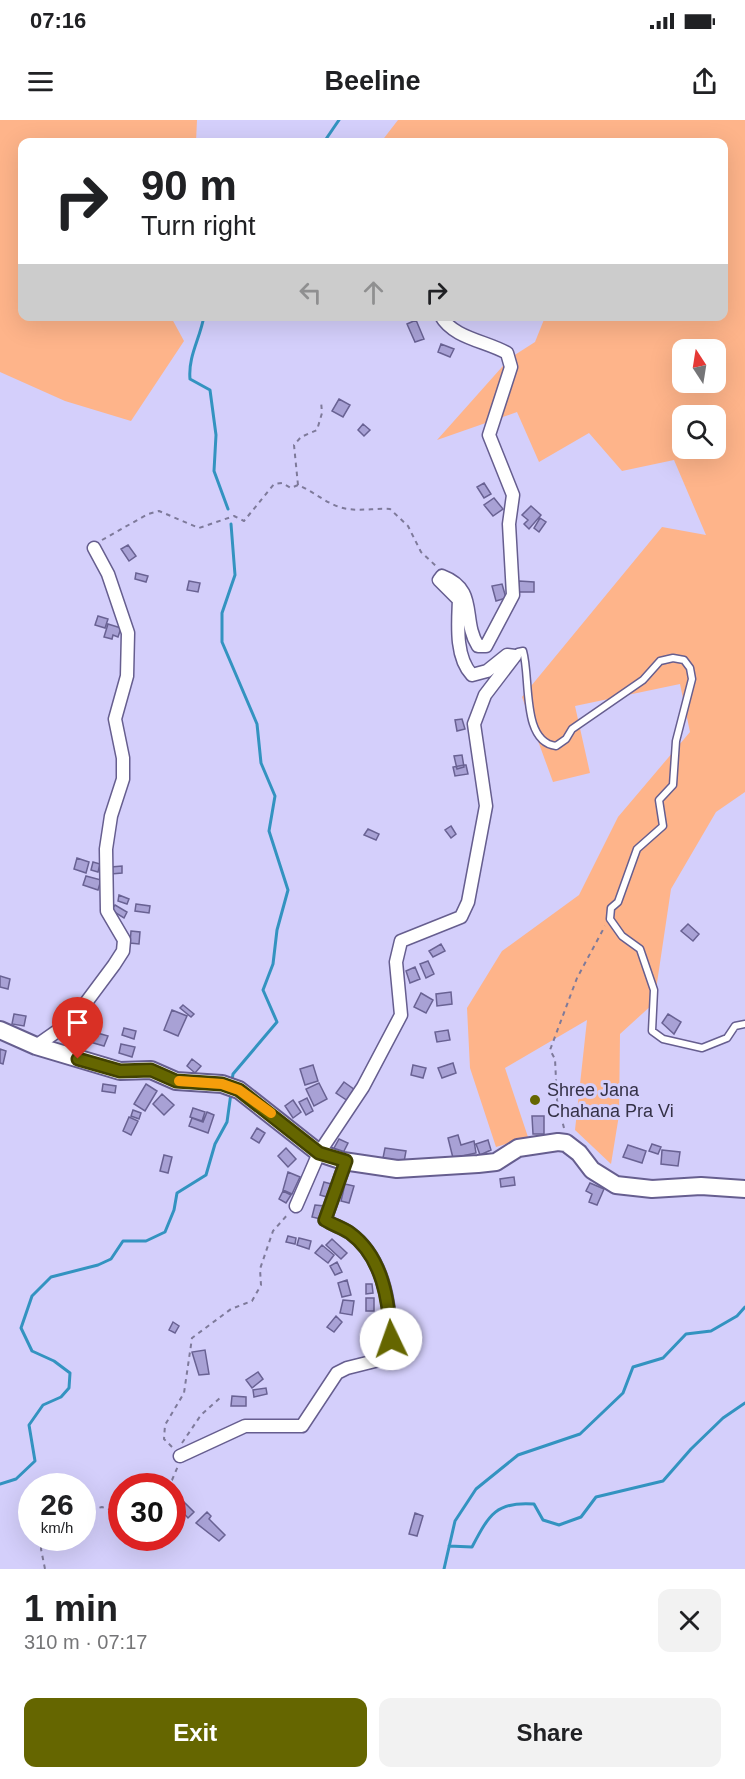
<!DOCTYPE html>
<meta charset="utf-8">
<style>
:root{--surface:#fff;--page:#f2f2f2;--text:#202124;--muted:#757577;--accent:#656600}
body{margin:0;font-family:Helvetica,sans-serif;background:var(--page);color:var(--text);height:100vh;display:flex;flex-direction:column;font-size:22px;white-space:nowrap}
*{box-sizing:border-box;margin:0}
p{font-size:20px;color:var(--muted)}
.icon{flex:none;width:33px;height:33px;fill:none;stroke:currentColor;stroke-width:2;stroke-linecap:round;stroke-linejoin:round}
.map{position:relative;height:1449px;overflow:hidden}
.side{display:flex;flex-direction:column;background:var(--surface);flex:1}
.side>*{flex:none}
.banner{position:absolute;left:18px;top:18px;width:710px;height:183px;border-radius:12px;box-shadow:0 6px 24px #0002;background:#fff;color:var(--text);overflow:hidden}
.needle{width:39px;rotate:348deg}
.buttons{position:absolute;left:672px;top:219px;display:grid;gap:12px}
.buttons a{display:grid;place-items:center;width:54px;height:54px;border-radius:12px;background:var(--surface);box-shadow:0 6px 24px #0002;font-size:30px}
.speed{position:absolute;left:18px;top:1353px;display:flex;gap:12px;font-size:30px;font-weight:700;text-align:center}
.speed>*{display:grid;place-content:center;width:78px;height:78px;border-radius:50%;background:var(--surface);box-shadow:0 6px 24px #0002;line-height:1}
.speed small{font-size:15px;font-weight:400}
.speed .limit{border:9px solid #d22;background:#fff;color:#111}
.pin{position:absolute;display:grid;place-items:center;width:51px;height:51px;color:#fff;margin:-62px -26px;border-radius:50% 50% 50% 0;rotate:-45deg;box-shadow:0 0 6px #0007}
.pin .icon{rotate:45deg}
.me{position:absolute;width:66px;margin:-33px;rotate:357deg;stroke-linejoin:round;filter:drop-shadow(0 0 4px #0008)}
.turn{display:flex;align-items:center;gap:21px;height:126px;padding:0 24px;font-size:27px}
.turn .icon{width:78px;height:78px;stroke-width:2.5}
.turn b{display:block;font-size:42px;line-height:51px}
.lanes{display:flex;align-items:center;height:57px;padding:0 24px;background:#0003;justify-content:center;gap:30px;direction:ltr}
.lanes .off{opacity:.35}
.round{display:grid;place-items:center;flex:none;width:63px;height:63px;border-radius:12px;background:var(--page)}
.head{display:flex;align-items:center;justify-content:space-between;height:102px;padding:0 24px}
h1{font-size:36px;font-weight:700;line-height:45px}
.action{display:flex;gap:12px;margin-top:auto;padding:12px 24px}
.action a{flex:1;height:69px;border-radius:12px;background:var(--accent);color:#fff;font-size:24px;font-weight:700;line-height:69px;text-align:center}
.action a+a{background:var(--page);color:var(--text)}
.status{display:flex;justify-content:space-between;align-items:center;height:42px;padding:0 30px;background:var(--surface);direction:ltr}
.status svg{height:16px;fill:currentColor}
header{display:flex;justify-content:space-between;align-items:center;height:78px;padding:0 24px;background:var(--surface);font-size:27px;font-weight:700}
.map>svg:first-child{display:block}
</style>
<div class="status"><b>07:16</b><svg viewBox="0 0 49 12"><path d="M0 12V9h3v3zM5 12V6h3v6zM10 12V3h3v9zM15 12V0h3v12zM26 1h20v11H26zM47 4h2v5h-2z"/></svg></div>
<header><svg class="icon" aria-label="menu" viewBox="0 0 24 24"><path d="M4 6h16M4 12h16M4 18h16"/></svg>Beeline<svg class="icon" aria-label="share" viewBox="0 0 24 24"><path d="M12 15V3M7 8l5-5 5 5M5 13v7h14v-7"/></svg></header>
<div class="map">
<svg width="745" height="1449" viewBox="0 0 745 1449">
<rect width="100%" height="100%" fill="#d4cffb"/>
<!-- green -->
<path fill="#feb48a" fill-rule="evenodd" d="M0 0H197L196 22H22V196L171 197 184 221 131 301 65 281 0 252Z
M398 0H745V672L716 692 671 769 654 883 620 914 619 995 611 1044 575 1010 587 900 505 948 528 1017 496 1027 470 948 467 888 502 831 579 775 618 697 690 612 680 564 575 586 590 653 553 662 522 577 662 407 706 415 674 340 622 351 589 313 539 342 517 292 437 320 510 238 535 222 545 197 723 196V22H381ZM682 230H716V262H682ZM682 296H716V328H682Z"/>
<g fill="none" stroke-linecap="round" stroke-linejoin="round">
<!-- stream -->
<path stroke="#3393c0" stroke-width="3" d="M324 22 339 0
M204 196C200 219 188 236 190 259L210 270 216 315 214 351 228 389
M231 404 235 455 222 493V522L257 604 261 643 275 676 269 711 288 770 277 810 273 844 263 870 277 902 233 954 232 960
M0 1364 16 1359 35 1341 29 1305 43 1285 61 1277 69 1268 70 1253 54 1241 32 1231 21 1208 32 1176 51 1157 98 1145 111 1139 123 1121H146L165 1112 174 1090 177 1073 206 1055 215 1024 227 1002 231 973
M449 1426 472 1427C489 1395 496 1381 534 1384L543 1400 559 1405 581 1397 596 1377 663 1361 691 1329 723 1298 745 1283
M444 1449 455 1401 476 1369 518 1335 580 1314 623 1273 633 1247 663 1238 686 1214 711 1211 737 1196 745 1187"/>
</g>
<!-- building -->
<path fill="#a8a1d5" stroke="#696293" stroke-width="1.5" d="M416 200 424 219 415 222 407 204Z
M441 224 454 229 450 237 438 232Z
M339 279 350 285 343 297 332 291Z
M363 304 370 310 364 316 358 310Z
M484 363 491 374 484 378 477 367Z
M494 378 503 389 493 396 484 385Z
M531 386 541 395 529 409 524 404 528 400 522 395Z
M540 398 546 402 539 412 534 408Z
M128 425 136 436 129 441 121 429Z
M136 453 148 456 146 462 135 459Z
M189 461 200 463 198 472 187 470Z
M519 461 534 462V472H518Z
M502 464 506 478 496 481 492 466Z
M98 496 108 499 105 508 95 505Z
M108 504 121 508 118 517 113 515 112 519 104 517Z
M462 599 465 609 457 611 455 600Z
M462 635 464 647 457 649 454 636Z
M464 645H466L468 654 455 656 453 647Z
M451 706 456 714 451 718 445 710Z
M368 709 379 714 376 720 364 715Z
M77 738 89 742 86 753 74 749Z
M93 742 100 744 98 752 91 750Z
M122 746V753L111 754V747Z
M86 756 101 760 98 770 83 765Z
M119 775 129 779 127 784 118 781Z
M136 784 150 786 149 793 135 791Z
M115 785 127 792 124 798 111 790Z
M688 804 699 814 693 821 681 811Z
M131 811 140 812 139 824 130 823Z
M441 824 445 831 433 837 429 831Z
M428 841 434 854 426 858 420 844Z
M415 847 420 859 410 863 406 851Z
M0 856 10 859 8 869 0 867Z
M451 872 452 884 437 886 436 874Z
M421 873 433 880 426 893 414 887Z
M183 885 194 894 191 897 180 888Z
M172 890 187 896 178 916 164 910Z
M14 894 26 896 24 906 12 904Z
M668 894 681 902 674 914 662 903Z
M124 908 136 911 134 919 122 915Z
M448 910 450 920 437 922 435 912Z
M94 912 108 916 104 926 90 922Z
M121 924 135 927 132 937 119 933Z
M0 929 6 931 3 944 0 943Z
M192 939 201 946 195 953 187 946Z
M453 943 456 953 442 958 438 948Z
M313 945 318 961 305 965 300 949Z
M413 945 426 948 423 958 411 955Z
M344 962 355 970 348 981 336 973Z
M319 963 327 979 314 986 306 969Z
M103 964 116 966 115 973 102 971Z
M146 964 157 971 145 991 134 984Z
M162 974 174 985 164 995 153 984Z
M307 978 313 991 306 995 299 982Z
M293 980 301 992 293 998 285 986Z
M193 988 205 992 202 1001 190 997Z
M133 990 141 993 139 999 131 996Z
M207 992 214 995 208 1013 189 1006 192 998 203 1002Z
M532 996H544V1014H533Z
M129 997 138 1001 131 1015 123 1011Z
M257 1008 265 1013 259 1023 251 1018Z
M458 1015 461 1025 474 1021 476 1033 453 1038 448 1018Z
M339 1019 348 1023 342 1035 333 1030Z
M488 1020 491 1030 480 1035 476 1024Z
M652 1024 661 1027 658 1034 649 1031Z
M628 1025 646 1031 642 1043 623 1037Z
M286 1028 296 1039 288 1047 278 1036Z
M385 1028 406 1031 404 1042 383 1038Z
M662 1030 680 1032 678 1046 661 1044Z
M164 1035 172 1037 168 1053 160 1051Z
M288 1052 300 1057 292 1074 283 1070Z
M514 1057 515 1065 501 1067 500 1059Z
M324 1062 335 1065 330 1078 320 1075Z
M590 1063 604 1069 597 1085 589 1082 592 1074 586 1071Z
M345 1064 354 1066 349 1083 341 1081Z
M283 1071 291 1075 286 1083 279 1079Z
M315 1085 324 1086 321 1099 312 1097Z
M288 1116 296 1118 295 1124 286 1122Z
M299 1118 311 1121 309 1129 297 1125Z
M332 1119 347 1133 341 1139 326 1125Z
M322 1125 334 1135 328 1143 315 1133Z
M337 1142 342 1152 335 1155 330 1146Z
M347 1160 351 1175 342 1177 338 1163Z
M366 1164H372L373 1173 366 1174Z
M366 1178H374V1191H366Z
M343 1180 354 1181 352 1195 340 1193Z
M336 1196 342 1202 334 1212 327 1207Z
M173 1202 179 1206 175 1213 169 1210Z
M205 1230 209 1254 199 1255 192 1232Z
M258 1252 263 1259 252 1268 246 1260Z
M266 1268 267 1274 254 1277 253 1270Z
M232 1276 246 1277V1286H231Z
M184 1382 194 1392 188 1398 178 1387Z
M207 1392 211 1396 209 1399 225 1415 219 1421 196 1403Z
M415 1393 423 1396 417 1416 409 1414Z"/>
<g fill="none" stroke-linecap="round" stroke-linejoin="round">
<!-- lane casing -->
<g stroke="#665e8f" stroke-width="9">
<path id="lane" d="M515 536 518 532 523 531C531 558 521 622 556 626L566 619 572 609 643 560 660 541 673 538 684 540 690 548 692 559 676 621 673 665 659 680 663 706 637 729 618 782 611 788 610 799 622 816 640 829 654 870 652 911 663 919 702 928 727 918 735 906 745 904"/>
</g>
<!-- street casing -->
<g stroke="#665e8f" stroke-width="15">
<path id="street" d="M441 196C453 218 486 221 507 233L511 247 489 315 513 375 509 404 513 475 486 526H478C461 499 479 470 442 456L439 460 459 480C458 504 455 537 472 555L487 551 507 535 515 536
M36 926 73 900 114 845 123 831 124 820 107 791 106 729 111 696 123 659V638L115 599 127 556 128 513 108 454 94 428
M296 1086 319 1033 363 967 401 895 396 842 401 821 461 797 468 782 486 686 474 604 485 575 514 537
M180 1336 245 1306H302L337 1253 347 1248 387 1238 391 1233C391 1192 387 1140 350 1113 343 1108 333 1105 325 1100L346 1041"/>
</g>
<!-- secondary casing -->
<g stroke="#665e8f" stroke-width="20">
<path id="secondary" d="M0 910 36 926 120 951 151 950 176 961 222 964 239 970 319 1033 343 1041 397 1049 478 1044 496 1042 518 1028 558 1022 566 1023 579 1033 592 1050 616 1065 652 1069 701 1066 745 1069"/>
</g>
<!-- path -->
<path stroke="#7e7a9a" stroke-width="2" stroke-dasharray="4.5 4.5" stroke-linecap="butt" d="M334 20 336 22
M298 365 294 325 301 317 317 310 322 293 321 281
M102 420 148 394 159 391 199 408 234 396 244 401 274 364 282 363 291 368 298 365C315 372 330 387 348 389 362 391 376 388 390 389L408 406 421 432 436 446
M564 1008 557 980 555 939 550 930 577 858 605 806
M182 1323 201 1295 220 1278
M172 1327 164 1319 165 1305 184 1273 192 1218 231 1189 252 1181 261 1165 260 1149 273 1111 289 1093
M165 1366 172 1360 178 1346
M82 1392 102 1387 122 1394
M43 1418 41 1429 45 1449"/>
<!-- lane -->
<use href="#lane" stroke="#fff" stroke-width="6"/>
<!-- street -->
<use href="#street" stroke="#fff" stroke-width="12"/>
<!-- secondary -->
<use href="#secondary" stroke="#fff" stroke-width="16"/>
</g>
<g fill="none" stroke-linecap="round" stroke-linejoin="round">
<!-- route casing -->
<g stroke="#424200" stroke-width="15">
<path id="route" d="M78 939 120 951 151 950 176 961 222 964 239 970 319 1033 346 1041 325 1100C333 1105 343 1108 350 1113 383 1137 389 1182 391 1219"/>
</g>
<!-- route -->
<use href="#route" stroke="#656600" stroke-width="10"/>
<!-- slow -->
<path stroke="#f59e0b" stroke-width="10" d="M179 961 222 964 239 970 271 993"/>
</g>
<!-- markers -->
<circle fill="#656600" stroke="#d4cffb" stroke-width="2" cx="535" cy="980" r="6"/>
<g text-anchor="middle" stroke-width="6" stroke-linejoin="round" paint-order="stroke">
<!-- poi labels -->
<g font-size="18" fill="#343146" stroke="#d4cffb" text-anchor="start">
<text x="547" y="976">Shree Jana<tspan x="547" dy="21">Chahana Pra Vi</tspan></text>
</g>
</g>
</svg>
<div class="buttons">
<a><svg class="needle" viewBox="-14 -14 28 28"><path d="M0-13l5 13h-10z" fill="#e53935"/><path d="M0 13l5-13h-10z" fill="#757577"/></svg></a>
<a><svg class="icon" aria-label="search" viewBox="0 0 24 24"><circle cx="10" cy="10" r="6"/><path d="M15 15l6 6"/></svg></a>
</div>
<div class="speed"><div>26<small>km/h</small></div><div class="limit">30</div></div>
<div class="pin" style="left:78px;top:939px;background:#d93025"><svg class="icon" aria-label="arrive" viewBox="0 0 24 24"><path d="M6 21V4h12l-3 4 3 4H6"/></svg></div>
<svg class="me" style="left:391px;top:1219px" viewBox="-20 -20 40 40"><circle r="19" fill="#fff"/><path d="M0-13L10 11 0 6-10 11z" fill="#656600"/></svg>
<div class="banner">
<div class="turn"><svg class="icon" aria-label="right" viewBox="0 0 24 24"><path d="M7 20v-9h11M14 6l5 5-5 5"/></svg><div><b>90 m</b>Turn right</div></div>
<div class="lanes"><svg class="icon off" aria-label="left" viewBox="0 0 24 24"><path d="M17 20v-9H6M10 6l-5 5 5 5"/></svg><svg class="icon off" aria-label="ahead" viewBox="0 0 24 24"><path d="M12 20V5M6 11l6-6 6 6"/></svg><svg class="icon" aria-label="right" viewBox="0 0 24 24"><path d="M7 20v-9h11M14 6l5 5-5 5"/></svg></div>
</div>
</div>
<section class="side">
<div class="head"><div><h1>1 min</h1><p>310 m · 07:17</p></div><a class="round"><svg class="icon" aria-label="close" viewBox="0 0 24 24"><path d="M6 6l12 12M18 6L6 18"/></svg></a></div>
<div class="action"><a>Exit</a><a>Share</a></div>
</section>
